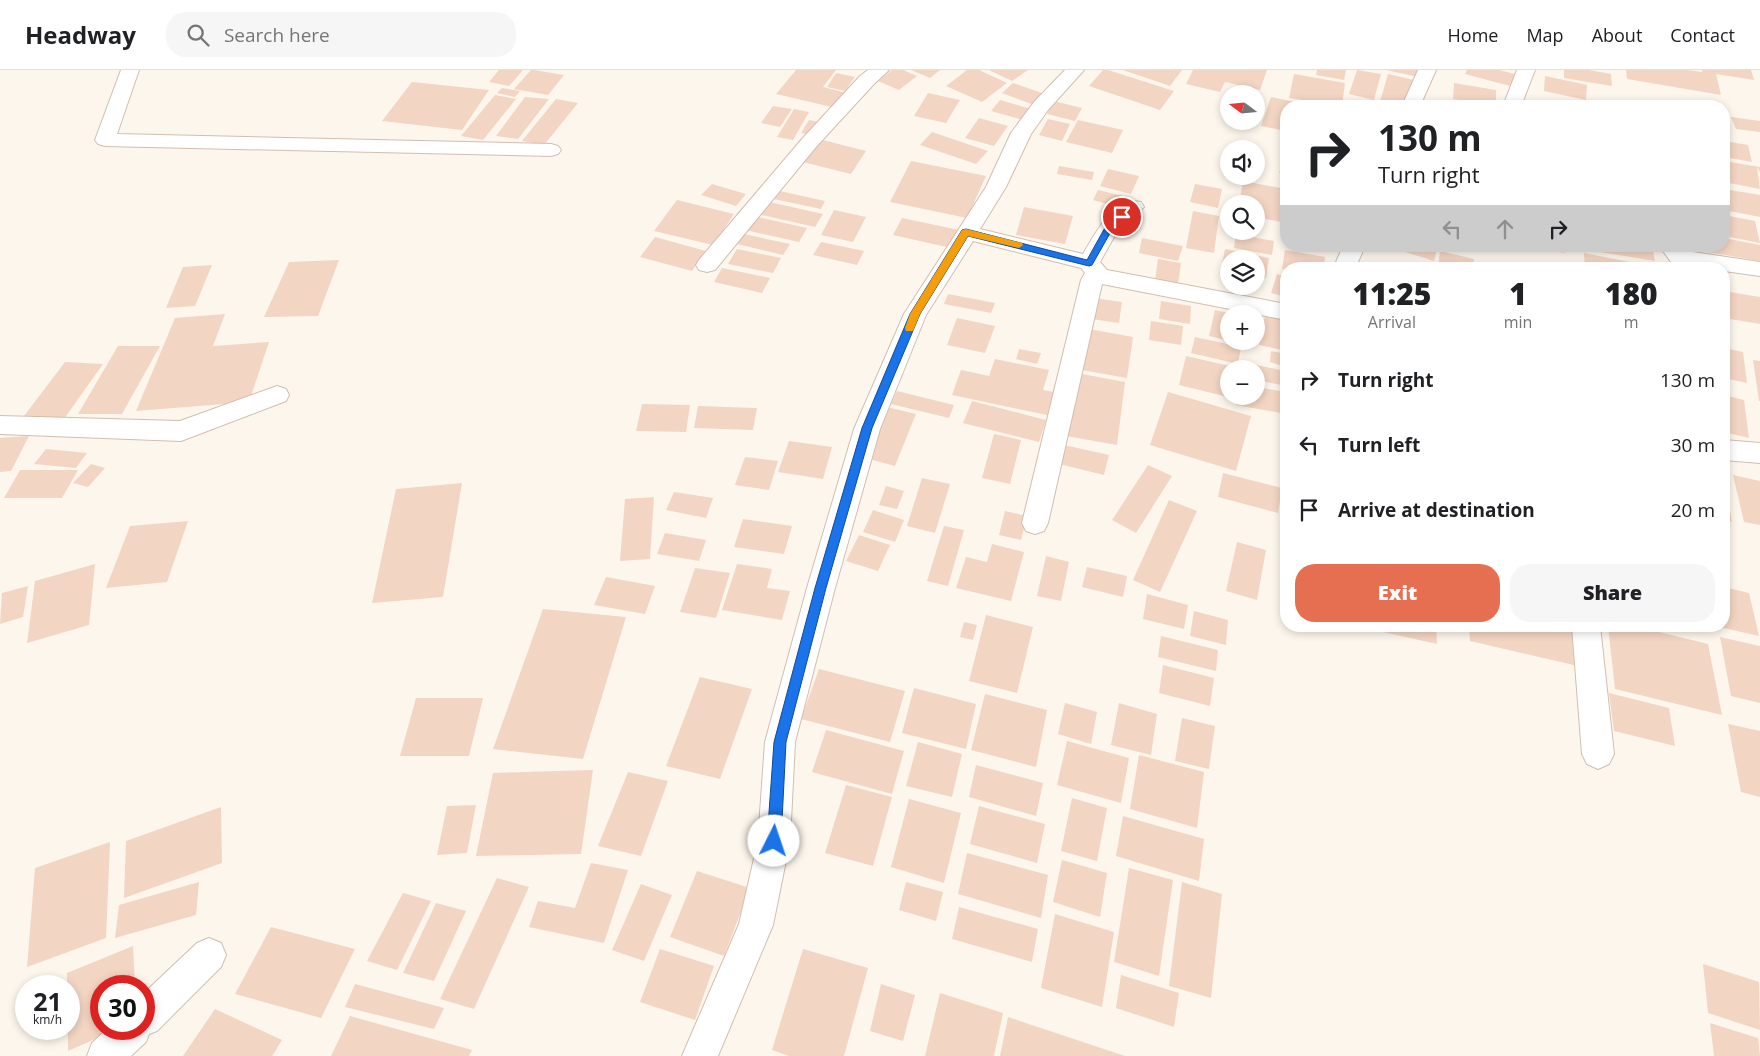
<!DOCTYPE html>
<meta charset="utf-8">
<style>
:root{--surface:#fff;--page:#f6f6f6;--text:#202124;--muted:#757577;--line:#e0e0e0;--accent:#e76f51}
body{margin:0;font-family:"Open Sans",sans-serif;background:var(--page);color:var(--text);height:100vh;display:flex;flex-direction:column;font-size:19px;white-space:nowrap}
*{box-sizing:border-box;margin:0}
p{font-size:16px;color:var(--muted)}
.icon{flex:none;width:28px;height:28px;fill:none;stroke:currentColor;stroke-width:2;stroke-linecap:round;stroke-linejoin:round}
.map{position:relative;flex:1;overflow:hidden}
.sheet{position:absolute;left:1280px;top:192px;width:450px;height:370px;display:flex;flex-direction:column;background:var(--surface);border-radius:20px;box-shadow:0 2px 8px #0003}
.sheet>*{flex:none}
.banner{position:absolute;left:1280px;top:30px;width:450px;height:152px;border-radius:20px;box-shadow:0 2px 8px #0003;background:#fff;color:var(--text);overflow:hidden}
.needle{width:32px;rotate:286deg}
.buttons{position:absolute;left:1220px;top:15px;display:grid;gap:10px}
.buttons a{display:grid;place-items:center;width:45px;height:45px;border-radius:50%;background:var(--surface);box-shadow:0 2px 8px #0003;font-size:25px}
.speed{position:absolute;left:15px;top:905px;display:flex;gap:10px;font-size:25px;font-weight:700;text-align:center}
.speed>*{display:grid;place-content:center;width:65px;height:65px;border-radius:50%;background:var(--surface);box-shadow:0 2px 8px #0003;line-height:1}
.speed small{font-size:12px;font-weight:400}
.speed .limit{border:8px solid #d22;background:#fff;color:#111}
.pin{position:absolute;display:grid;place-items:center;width:42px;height:42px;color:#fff;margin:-21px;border:2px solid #fff;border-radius:50%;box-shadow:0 1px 5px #0007}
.me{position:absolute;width:55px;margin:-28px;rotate:4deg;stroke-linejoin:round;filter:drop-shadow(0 0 4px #0008)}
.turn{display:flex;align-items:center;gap:18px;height:105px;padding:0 15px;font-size:22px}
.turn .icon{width:65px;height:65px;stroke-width:2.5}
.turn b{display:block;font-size:35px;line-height:42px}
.lanes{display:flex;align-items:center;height:48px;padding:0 15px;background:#0003;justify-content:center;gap:25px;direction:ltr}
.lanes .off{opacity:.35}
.eta{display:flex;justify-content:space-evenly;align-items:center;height:85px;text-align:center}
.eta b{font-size:30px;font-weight:800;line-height:35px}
.button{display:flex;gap:10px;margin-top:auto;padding:10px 15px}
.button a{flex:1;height:58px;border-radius:20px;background:var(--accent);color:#fff;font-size:20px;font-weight:800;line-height:58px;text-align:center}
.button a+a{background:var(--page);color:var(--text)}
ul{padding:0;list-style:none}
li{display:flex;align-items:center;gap:15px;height:65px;padding:0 15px}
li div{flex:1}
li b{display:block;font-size:19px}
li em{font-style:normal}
header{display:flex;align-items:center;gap:30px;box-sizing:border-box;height:70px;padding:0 25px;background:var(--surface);border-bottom:1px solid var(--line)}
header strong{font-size:24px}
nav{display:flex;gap:28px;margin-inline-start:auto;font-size:18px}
.search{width:350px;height:45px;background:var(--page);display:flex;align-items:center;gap:12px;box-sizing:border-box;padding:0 18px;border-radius:20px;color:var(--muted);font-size:19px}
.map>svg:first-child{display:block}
</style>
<header>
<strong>Headway</strong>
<div class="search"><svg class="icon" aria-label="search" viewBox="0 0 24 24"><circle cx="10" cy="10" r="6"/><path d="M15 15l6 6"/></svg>Search here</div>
<nav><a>Home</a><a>Map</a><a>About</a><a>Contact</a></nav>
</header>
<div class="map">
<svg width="1760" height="986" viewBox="0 0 1760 986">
<rect width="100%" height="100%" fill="#fdf6ec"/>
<!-- building -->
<path fill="#f3d5c3" d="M499 0H523L509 16 489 12Z
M531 0H534L564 5 548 25 514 19Z
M796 0H836L823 17 847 23 836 38 776 24Z
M892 0H903L917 6 899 20 878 11Z
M911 0H940L930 8Z
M967 0H979L1007 13 982 32 946 16Z
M989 0H1028L1012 11Z
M1103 0H1108L1174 21 1160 40 1089 16Z
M1123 0H1182L1170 16Z
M1193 0H1267L1260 20 1225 12 1220 22 1186 14Z
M1317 0H1346L1344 10 1316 5Z
M1357 0 1381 4 1374 30 1349 24Z
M1386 0H1419L1418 7Z
M1467 0H1499L1519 5 1514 17 1465 4Z
M1564 0H1589L1611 4 1612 16 1564 8Z
M1626 0H1688L1702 2V0H1751L1754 10 1716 4 1721 25 1627 9Z
M836 3 855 7 845 21 827 17Z
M1294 4 1345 13 1342 36 1289 28Z
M1388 4 1414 10 1408 36 1380 32Z
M1545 6 1587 15 1586 30 1544 21Z
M412 12 489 20 462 60 382 51Z
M1013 13 1045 24 1034 35 1002 23Z
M1454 13 1496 20V36L1453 29Z
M502 18 520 21 515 27 497 23Z
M928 23 960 30 946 53 914 46Z
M495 25 516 29 483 70 461 66Z
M525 27 549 29 518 69 496 66Z
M1271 27 1310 35V36H1286V61L1261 56Z
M556 29 578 33 544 75 522 71Z
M1000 30 1031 39 1023 50 991 41Z
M1054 31 1082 38 1075 51 1047 44Z
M1578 31 1605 35V36H1579Z
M773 36 792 39 780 57 761 53Z
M794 39 809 42 793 70 777 67Z
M1731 47 1760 51V62L1736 59Z
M979 48 1008 56 994 76 965 68Z
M1048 49 1070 54 1062 71 1039 65Z
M809 50 819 52 812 65 801 63Z
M1078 50 1123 60 1112 83 1066 72Z
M932 62 988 81 976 94 920 75Z
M819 69 866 81 851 104 803 92Z
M1724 71 1748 75 1752 92 1724 87Z
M1286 88V105L1279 103Z
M911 91 986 106 967 148 890 132Z
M1724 91 1760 97V102L1757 97 1760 119 1724 112Z
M1059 96 1094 102 1092 110 1057 104Z
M1108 99 1139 106 1131 124 1100 116Z
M1243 111 1286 119V153L1256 147V134H1239Z
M712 114 746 124 736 136 701 125Z
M1195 114 1222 119 1218 138 1190 132Z
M1724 119 1760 125V147L1724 140Z
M775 120 825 131 821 139 769 128Z
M1098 120 1123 126 1118 137 1093 130Z
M677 130 734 144 713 175 654 161Z
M765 131 823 144 815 157 757 144Z
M1024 137 1073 146 1065 174 1016 165Z
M834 140 866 147 853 172 821 165Z
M1193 141 1219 146 1214 183 1186 178Z
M1724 145 1755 151 1760 173 1724 166Z
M753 146 807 158 799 172 745 160Z
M902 148 959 160 951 178 893 165Z
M744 164 790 174 783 185 737 174Z
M1236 164 1274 171 1272 185 1234 178Z
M655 167 706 181 692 201 640 187Z
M1142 168 1183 176 1178 191 1139 183Z
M1724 168 1760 175V191L1707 182 1705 176H1724Z
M821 172 864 181 857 195 813 185Z
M1386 176H1438L1434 191Z
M1541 176H1563L1565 183 1542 179Z
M1588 176H1652L1655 191 1588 180Z
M737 179 781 188 773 203 728 194Z
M1225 179 1269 188 1266 208 1256 206V189H1229V200L1221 199Z
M1285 180 1325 187 1324 199H1282Z
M1440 181 1474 189 1473 199 1438 198Z
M1584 183 1660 198V199H1585Z
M1158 189 1181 193 1178 214 1155 210Z
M339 190 318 246 264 247 289 192Z
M212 195 195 236 166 238 183 197Z
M722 198 770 208 762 223 714 212Z
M1277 204 1286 207V227L1271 223Z
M1724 221 1760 227V254L1724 248Z
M948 224 995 233 991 243 944 234Z
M1094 228 1122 232 1119 253 1091 249Z
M1161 231 1191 236 1190 254 1159 249Z
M1215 240 1229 243V271L1209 266Z
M225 244 213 276 269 272 249 332 136 341 175 248Z
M1265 246 1286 251 1282 280 1259 275Z
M957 248 995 256 985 283 947 275Z
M1151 251 1183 256 1181 275 1149 270Z
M1089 259 1133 267 1127 308 1081 300Z
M1195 267 1241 277 1238 294 1191 283Z
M118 276H160L122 344H78Z
M1724 278 1743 282 1747 313 1724 308Z
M1019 279 1041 283 1037 294 1016 289Z
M1271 281 1286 284V297L1270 292Z
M1186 286 1230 296 1224 326 1179 315Z
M995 289 1049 300 1043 320 1054 322 1047 345 952 325 961 300 989 306Z
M1753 290 1760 291V331H1759Z
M65 292 103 294 64 349 24 346Z
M1241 292 1286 301V316L1256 310V299H1240Z
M1077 303 1125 312 1117 375 1066 366Z
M1256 317 1286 322V344L1236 335V326H1256Z
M897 321 954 335 949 348 891 334Z
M1168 322 1251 346 1236 401 1150 375Z
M1724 325 1744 330 1749 368 1724 362Z
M972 331 1046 350 1039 372 963 353Z
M642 334 690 335 686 362 636 361Z
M698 336 757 338 753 360 694 358Z
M887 337 916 344 895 396 865 388Z
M994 364 1021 370 1010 414 982 408Z
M29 366 11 401 0 402V368Z
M789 371 832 377 823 409 778 402Z
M1064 375 1109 385 1104 405 1059 394Z
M46 379 87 383 76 398 34 394Z
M745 387 778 391 769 420 735 415Z
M91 394 105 398 88 417 73 413Z
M1148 395 1172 406 1136 463 1112 450Z
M20 400H78L62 428H4Z
M1223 403 1282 418 1278 443 1218 427Z
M1733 405 1760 411V455L1744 452Z
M922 408 950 414 935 463 907 456Z
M462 413 443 527 372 533 396 419Z
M1725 414 1732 452 1724 450Z
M886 416 904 421 897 439 879 435Z
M674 422 713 428 706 448 666 440Z
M654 427 650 489 620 491 625 429Z
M1169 430 1197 441 1160 522 1133 510Z
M873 440 904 450 895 472 863 462Z
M1005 441 1027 446 1021 470 999 465Z
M743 449 792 456 784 484 734 477Z
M188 451 167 512 106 518 130 456Z
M944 456 964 460 948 516 927 511Z
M665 463 706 470 699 491 657 484Z
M859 465 890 475 878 501 846 491Z
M1237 472 1266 480 1257 530 1226 521Z
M992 474 1024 482 1011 531 956 518 966 487 987 492Z
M1046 486 1069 492 1061 531 1037 526Z
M95 494 89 555 27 573 35 511Z
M737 494 772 499 767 518 790 521 782 550 722 540Z
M1087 497 1127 506 1123 527 1082 517Z
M695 498 730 503 716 548 680 542Z
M606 507 655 516 645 544 594 535Z
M28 516 23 547 0 554 2 523Z
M1724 517 1749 523 1759 566 1719 557 1724 556Z
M1147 524 1188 535 1184 559 1143 549Z
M543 539 626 547 583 689 493 679Z
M1194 541 1228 550 1226 575 1190 566Z
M986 545 1033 557 1017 623 969 611Z
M964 552 977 555 973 570 960 567Z
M1374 556H1436L1437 574 1374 560Z
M1469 556H1573L1578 596 1470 571Z
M1608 556H1634L1708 574 1722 645 1615 619Z
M1161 566 1218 580 1216 601 1158 587Z
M1720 567 1760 576V633L1731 626Z
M1163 595 1214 608 1210 636 1159 623Z
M819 599 905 621 890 672 801 649Z
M700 607 752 619 720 709 666 696Z
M914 618 976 634 966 679 902 663Z
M1609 623 1669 638 1675 676 1614 661Z
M985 624 1047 640 1036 697 971 680Z
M416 628H483L469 686H400Z
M1065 633 1097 642 1091 674 1058 664Z
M1119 633 1157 644 1151 685 1111 675Z
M1182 648 1215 656 1209 699 1175 691Z
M1728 654 1760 661V727L1741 722Z
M826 660 904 681 892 724 812 702Z
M1067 671 1129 688 1121 733 1057 715Z
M918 672 962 684 952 727 906 716Z
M1139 685 1204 702 1197 758 1130 739Z
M976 695 1043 713 1036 746 969 727Z
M593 700 581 784 476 786 493 703Z
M628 702 668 711 641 786 598 776Z
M846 715 892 727 873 796 825 783Z
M1072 728 1107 738 1097 791 1061 781Z
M909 729 961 743 944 813 891 797Z
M476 735 467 783 437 785 447 736Z
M979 736 1045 754 1037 793 970 774Z
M221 737 222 793 124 828 126 771Z
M1123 746 1204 769 1199 811 1116 786Z
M110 772 106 868 27 897 35 798Z
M967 783 1048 805 1041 848 958 824Z
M1062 790 1107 803 1100 847 1053 832Z
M591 793 628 800 604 873 529 857 538 831 575 838Z
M1129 798 1173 810 1159 906 1114 892Z
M697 801 750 818 724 886 670 867Z
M497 808 529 817 474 939 440 929Z
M199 812 196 845 115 868 119 835Z
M906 812 943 822 936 851 899 840Z
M1182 812 1222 824 1211 928 1169 916Z
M641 814 672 825 644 891 612 880Z
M403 823 431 831 397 900 367 891Z
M436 833 466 841 434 911 403 903Z
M959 837 1038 859 1032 892 952 869Z
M1055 844 1114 862 1102 937 1041 918Z
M271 857 355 879 321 948 235 924Z
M133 876 135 916H101V959H118L68 981 67 903Z
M660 879 714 896 695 950 640 932Z
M803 879 868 898 844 986H789L772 980Z
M1703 894 1759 912 1760 960 1708 943Z
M1121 905 1179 923 1174 957 1116 938Z
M355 914 444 938 434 959 345 937Z
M881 914 915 925 903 971 870 961Z
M940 923 1003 943 994 986H925Z
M215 939 282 970 272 986H183Z
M350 946 472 980 469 986H331Z
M1008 947 1125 986H1000Z
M1710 953 1758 968 1760 986H1714Z"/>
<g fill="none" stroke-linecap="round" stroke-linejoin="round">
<!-- minor casing -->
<g stroke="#d1beb0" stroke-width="2">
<path id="minor" d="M121 0H139L117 64 551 74 558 76 561 80 558 84 551 86 105 76 98 74 95 70Z
M868 0H889L874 14 816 77 715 200 707 202 699 200 696 195 699 190 802 69 860 6Z
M1065 0H1084L1048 40 1031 64 1006 117 980 159 1083 184C1094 165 1115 125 1141 132L1144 137 1118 160 1100 192 1107 200 1286 234V250L1102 214 1048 453 1044 461 1035 464 1026 461 1022 453 1081 210 1085 203 1081 198 973 171 926 245 880 359 835 518 795 672 790 771 773 855 718 986H682L739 854 758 771 765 672 807 518 854 359 904 244 986 117 1011 63 1034 32Z
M1418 0H1436L1420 36H1402Z
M1517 0H1535L1521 36H1503Z
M1343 176H1365L1355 199H1333Z
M1662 176H1684L1686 181 1760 192V206L1724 201V199H1709L1671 192 1663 181Z
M277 316 286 319 289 325 286 331 181 371 0 364V346L180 351Z
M1724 370 1760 373V393L1724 390Z
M1572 556H1600L1614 684 1609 694 1598 699 1587 694 1582 684Z
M209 868 221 873 226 885 221 897 157 961 149 964 146 972 131 986H87L92 973 107 959H144V923L197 873Z"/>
</g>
<!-- minor -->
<use href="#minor" fill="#fff" fill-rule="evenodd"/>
</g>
<!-- route -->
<path fill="#1a73e8" stroke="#114b97" d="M1122 144 1126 147 1113 158 1092 195 1089 196 968 166 920 244 872 358 826 518 786 672 781 771 779 776 774 778 769 776 767 771 774 672 815 518 862 358 910 244 962 160 966 159 1087 190 1107 154Z"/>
<!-- slow -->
<path fill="#f59e0b" d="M966 159 1022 173 1023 175 1019 178 968 166 920 244 913 261H906L905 258 910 244 962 160Z"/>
</svg>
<div class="buttons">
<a><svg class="needle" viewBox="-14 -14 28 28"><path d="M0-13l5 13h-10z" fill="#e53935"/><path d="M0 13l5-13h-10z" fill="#757577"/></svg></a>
<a><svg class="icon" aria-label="sound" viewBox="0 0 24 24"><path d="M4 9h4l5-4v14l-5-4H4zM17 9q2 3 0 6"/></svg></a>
<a><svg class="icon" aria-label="search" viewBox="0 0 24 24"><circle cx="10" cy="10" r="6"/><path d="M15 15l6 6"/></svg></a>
<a><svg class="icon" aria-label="layers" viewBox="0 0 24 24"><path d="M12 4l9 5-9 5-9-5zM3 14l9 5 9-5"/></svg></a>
<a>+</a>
<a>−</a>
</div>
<div class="speed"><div>21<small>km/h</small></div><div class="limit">30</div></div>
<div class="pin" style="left:1122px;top:147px;background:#d93025"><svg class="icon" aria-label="arrive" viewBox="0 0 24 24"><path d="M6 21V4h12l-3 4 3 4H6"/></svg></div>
<svg class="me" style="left:774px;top:771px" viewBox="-20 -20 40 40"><circle r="19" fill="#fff"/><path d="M0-13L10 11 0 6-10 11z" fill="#1a73e8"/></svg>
<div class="banner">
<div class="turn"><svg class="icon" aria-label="right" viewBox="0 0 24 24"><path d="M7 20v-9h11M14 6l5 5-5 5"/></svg><div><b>130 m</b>Turn right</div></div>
<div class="lanes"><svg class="icon off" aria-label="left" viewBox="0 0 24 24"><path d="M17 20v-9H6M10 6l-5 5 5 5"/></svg><svg class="icon off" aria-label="ahead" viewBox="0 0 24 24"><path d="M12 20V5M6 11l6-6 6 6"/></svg><svg class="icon" aria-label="right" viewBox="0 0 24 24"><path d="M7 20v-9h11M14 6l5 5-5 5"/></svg></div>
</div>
<section class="sheet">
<div class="eta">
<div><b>11:25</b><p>Arrival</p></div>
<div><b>1</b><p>min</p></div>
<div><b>180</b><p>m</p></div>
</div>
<ul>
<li><svg class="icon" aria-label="right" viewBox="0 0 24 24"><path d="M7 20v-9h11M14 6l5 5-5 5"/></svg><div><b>Turn right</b></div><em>130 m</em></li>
<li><svg class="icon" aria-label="left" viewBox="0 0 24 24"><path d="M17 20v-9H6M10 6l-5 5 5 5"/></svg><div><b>Turn left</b></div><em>30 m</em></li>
<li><svg class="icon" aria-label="arrive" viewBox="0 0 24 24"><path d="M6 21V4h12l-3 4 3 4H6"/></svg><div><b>Arrive at destination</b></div><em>20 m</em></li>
</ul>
<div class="button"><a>Exit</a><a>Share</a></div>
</section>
</div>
